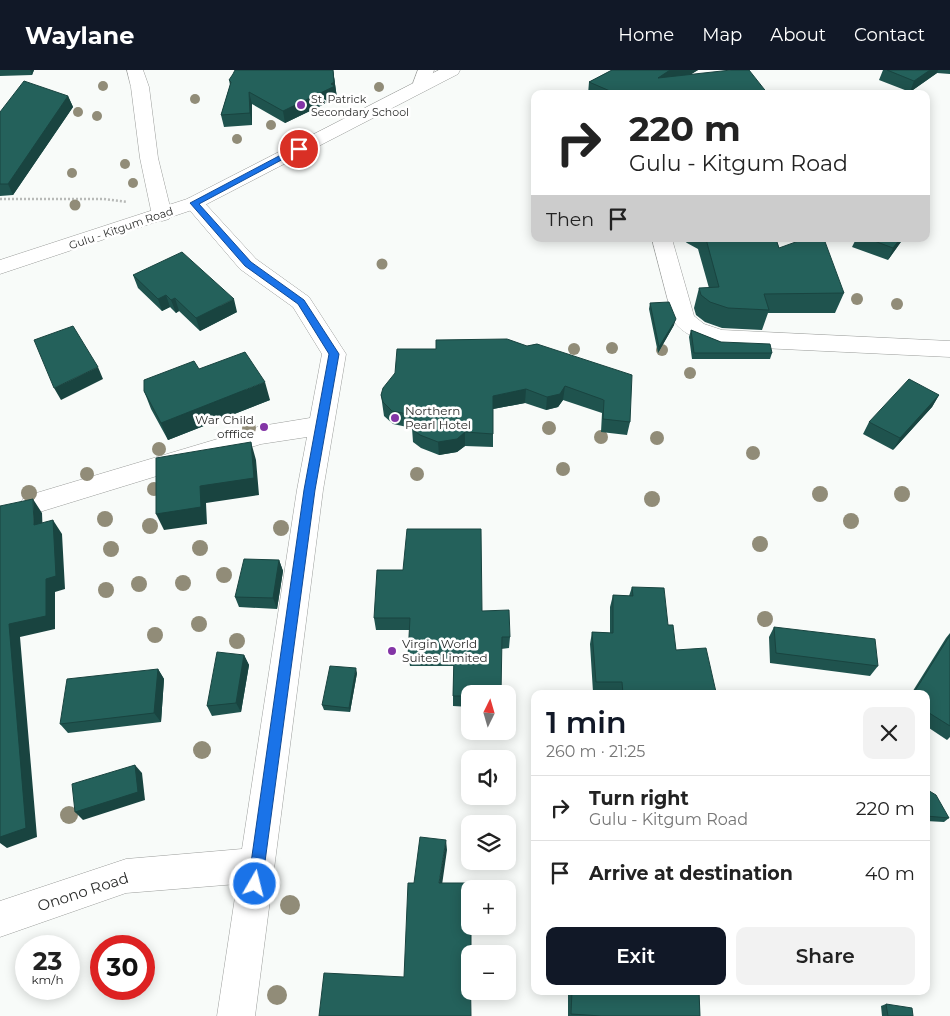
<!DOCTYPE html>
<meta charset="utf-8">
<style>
:root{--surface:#fff;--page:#f2f2f2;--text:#222;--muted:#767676;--line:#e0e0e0;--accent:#111827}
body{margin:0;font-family:Montserrat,sans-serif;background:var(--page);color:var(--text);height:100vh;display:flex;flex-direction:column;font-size:19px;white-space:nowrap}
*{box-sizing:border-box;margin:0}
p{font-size:16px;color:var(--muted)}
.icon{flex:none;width:28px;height:28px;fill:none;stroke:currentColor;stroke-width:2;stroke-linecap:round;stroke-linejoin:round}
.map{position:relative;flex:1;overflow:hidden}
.panel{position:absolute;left:531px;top:620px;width:399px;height:305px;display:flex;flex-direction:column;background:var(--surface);border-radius:10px;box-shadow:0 2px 12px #0003}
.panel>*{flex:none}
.hud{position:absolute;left:531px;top:20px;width:399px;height:152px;border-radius:10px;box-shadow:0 2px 12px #0003;background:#fff;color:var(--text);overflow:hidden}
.needle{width:32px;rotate:5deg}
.fabs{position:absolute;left:461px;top:615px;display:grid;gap:10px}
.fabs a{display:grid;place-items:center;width:55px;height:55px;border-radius:10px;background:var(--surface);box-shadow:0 2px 12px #0003;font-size:25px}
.speed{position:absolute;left:15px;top:865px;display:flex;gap:10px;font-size:25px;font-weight:700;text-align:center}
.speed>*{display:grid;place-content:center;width:65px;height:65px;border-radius:50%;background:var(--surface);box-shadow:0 2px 12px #0003;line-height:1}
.speed small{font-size:12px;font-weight:400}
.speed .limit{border:8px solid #d22;background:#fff;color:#111}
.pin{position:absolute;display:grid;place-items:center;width:42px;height:42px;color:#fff;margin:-21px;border:2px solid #fff;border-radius:50%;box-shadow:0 1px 5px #0007}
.me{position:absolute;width:55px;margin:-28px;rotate:8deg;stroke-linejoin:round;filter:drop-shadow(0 0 4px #0008)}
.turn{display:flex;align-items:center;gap:18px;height:105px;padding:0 15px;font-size:22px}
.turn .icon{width:65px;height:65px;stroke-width:2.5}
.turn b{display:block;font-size:35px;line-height:42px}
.then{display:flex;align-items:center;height:48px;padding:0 15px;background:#0003;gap:10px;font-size:19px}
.round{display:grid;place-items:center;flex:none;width:52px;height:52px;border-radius:10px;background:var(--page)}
.summary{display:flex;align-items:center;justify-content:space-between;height:85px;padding:0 15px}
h1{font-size:30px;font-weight:600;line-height:38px;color:var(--accent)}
.action{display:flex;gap:10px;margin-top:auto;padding:10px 15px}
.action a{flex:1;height:58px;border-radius:10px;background:var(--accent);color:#fff;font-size:20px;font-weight:600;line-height:58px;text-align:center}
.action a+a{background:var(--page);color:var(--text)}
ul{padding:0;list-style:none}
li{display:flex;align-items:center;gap:15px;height:65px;padding:0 15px;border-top:1px solid var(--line)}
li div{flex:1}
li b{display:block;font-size:19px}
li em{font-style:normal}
header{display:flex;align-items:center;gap:30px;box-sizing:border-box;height:70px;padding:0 25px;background:var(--accent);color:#fff}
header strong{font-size:24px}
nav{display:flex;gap:28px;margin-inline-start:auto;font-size:18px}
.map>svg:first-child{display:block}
</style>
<header>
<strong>Waylane</strong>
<nav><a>Home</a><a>Map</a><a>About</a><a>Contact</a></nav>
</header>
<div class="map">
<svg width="950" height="946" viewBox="0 0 950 946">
<rect width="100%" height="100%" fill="#f8fbf9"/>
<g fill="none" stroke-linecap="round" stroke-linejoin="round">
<!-- street casing -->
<g stroke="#9c9e9c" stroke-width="1">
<path id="street" d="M127 0H143L149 17 158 88 172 145 169 149 162 151 155 149 152 145 140 88 131 17Z
M418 0H434L427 20 421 21 415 20 412 16Z
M194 127 201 129 256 189 309 227 346 284 323 420 255 946H217L237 814 126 823 0 867V831L126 789 242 779 297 420 307 367 261 374 33 444 24 441 20 434 24 427 33 424 261 356 310 348 322 284 293 237 240 199 187 137 184 133 187 129Z
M652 169H672L694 246 704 254 722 260 950 271V287L719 276C703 271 682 265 673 250Z"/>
</g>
<!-- primary casing -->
<g stroke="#9c9e9c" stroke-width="1">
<path id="primary" d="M439 0H460L458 4 201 137 0 204V190L187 129Z"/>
</g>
<!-- path -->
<path stroke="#b8bab8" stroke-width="2.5" stroke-dasharray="2 2" stroke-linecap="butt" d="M0 129H104L127 132"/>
<!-- street -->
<use href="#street" fill="#fff" fill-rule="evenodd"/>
<!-- primary -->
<use href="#primary" fill="#fff" fill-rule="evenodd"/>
</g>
<!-- trees -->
<g fill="#918c78">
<circle cx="103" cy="16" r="5"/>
<circle cx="379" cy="17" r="5"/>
<circle cx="195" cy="29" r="5"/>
<circle cx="78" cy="42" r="5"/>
<circle cx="97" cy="46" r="5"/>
<circle cx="271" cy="55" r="5"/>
<circle cx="237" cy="69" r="5"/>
<circle cx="125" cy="94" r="5"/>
<circle cx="72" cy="103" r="5"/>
<circle cx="133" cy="113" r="5"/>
<circle cx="75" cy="135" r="5.5"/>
<circle cx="382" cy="194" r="5.5"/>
<circle cx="857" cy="229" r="6"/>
<circle cx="897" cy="234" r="6"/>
<circle cx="612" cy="278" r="6"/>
<circle cx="574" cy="279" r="6"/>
<circle cx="662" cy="280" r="6"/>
<circle cx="690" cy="303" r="6"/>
<circle cx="249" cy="358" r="7"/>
<circle cx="549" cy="358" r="7"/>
<circle cx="601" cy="367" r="7"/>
<circle cx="657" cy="368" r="7"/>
<circle cx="159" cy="379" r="7"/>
<circle cx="753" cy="383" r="7"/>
<circle cx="563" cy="399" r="7"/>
<circle cx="87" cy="404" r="7"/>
<circle cx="417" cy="404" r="7"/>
<circle cx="154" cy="419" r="7"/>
<circle cx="29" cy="423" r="8"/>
<circle cx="820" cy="424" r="8"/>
<circle cx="902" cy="424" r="8"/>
<circle cx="652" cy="429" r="8"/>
<circle cx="105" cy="449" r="8"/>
<circle cx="851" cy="451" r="8"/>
<circle cx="150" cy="456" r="8"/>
<circle cx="281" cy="458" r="8"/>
<circle cx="760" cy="474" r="8"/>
<circle cx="200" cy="478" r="8"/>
<circle cx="111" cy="479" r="8"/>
<circle cx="224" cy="505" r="8"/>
<circle cx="183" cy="513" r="8"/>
<circle cx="139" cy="514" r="8"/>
<circle cx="106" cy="520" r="8"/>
<circle cx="765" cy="549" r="8"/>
<circle cx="199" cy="554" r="8"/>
<circle cx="155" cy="565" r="8"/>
<circle cx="237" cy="571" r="8"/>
<circle cx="202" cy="680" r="9"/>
<circle cx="69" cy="745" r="9"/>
<circle cx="290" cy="835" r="10"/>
<circle cx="277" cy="925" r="10"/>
</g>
<!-- wall -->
<path fill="#1f534e" d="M0 0H34L32 5 0 6Z
M333 0 337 28 285 53 252 34V55L224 57 221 45 230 15 229 10Z
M612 0H698L691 4 768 24H588L589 12Z
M883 0H950V4L937 3 910 22 879 10Z
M68 26 73 37 13 125 0 126V42Z
M682 169H776L779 178 844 223 835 243H768L762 260 722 258 705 252 696 245 694 238 699 218H709L698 179 687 173Z
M856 169H903L888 190 852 177Z
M133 205 237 242 200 261 179 241 176 243 170 237 162 241 138 218Z
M650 233 674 255 658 283 649 239Z
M691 260 721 272 772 283 770 289H692L689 267Z
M537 274 630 352 627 365 601 362 602 343 563 330 558 337 546 340 525 333 493 339V377L465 376 457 382 439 385 421 378 413 372 412 358 393 354 384 346 381 325 436 279 527 276Z
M199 299 270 330 168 370 151 339 144 321Z
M939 325 932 337 893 380 863 364 869 352Z
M279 490 283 501 277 539 239 537 235 527Z
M632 517 668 555 676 580 716 622 715 624H619V623L593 622 590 574 592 562 610 563V537L613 525 629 526Z
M482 541 510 567 509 578 501 579 470 624V637L453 636V626L454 596H410L408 585 410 560H376L374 548Z
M774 557 878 596 870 606 770 593 769 567Z
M950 563V667L947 670 926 656V624H911L946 568Z
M244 585 249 595 241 642 212 646 207 636Z
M158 599 164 609 161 652 68 663 60 654Z
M357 603 350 642 324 640 322 635Z
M926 719 949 748 944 752 926 751Z
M568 921H699L700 946H568Z
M886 934 913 946H882L881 936Z"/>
<!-- shaded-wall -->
<path fill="#194440" d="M30 0H34L32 5Z
M333 0 337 28 285 53 283 41Z
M670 0H698L660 24 658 8Z
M930 0H938L937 3 910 22 914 11Z
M249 22 252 34V55L250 43Z
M68 26 73 37 13 125 8 114Z
M900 169H903L888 190 893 178Z
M166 225 170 237 162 241 158 229Z
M175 228 179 241 176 243 171 230Z
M234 229 237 242 200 261 196 248Z
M676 249 674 255 658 283 659 277Z
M98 297 103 309 61 330 54 318Z
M265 312 270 330 168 370 161 353Z
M565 316 563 330 558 337 546 340 547 327Z
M526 319 525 333 493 339V326Z
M939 325 932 337 893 380 900 368Z
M465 362V376L457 382 439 385 438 372Z
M251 372 256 390 259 425 206 433 207 454 164 460 156 444 200 416Z
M33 429 42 443 43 468 34 455Z
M53 450 62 464 65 519 55 522V559L20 567 37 767 7 778 0 773V767L9 554Z
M279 490 283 501 277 539 273 528Z
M244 585 249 595 241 642 236 633Z
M356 598 357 603 350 642 349 638Z
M158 599 164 609 161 652 154 643Z
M135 695 142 703 145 730 83 750 75 742Z
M446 770 447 780 441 822 439 813Z"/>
<!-- building -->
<path fill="#24615b" stroke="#194440" d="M235 0H333L334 12 331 14 335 16 283 41 249 22 250 43 221 45 231 12 229 10 233 4Z
M612 0H670L658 8 731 0H749L768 24H617L589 12Z
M887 0H930L914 11Z
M24 11 68 26 8 114H0V42Z
M706 169H776L779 178 804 169H824L844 223 764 224 769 240 728 238 710 232 701 225 699 218 719 217Z
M869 169H900L893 178Z
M182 182 234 229 196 248 175 228 171 230 166 225 158 229 133 205Z
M669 232 676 249 659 277 650 233Z
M73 256 98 297 54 318 34 270Z
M691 260 721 272 770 274 772 283H694Z
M507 269 527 276 537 274 632 305 630 352 603 349 604 330 565 316 560 324 547 327 526 319 493 326V364L465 362 457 369 438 372 420 365 412 359V345L392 341 383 332 381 325 383 318 395 303 397 279H436V270Z
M245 282 265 312 161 353 144 321V310L194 291 199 299Z
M909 309 939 325 900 368 869 352Z
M251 372 254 408 200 416 201 437 156 444V388Z
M33 429 34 455 53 450 56 506 46 509V546L9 554 26 758 0 767V436Z
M407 459H481L482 541 509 540 510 567H502L501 624H470V626H453L454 584 408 585 410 548H374L377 500H403Z
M244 489 279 490 273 528 235 527Z
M632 517 664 518 668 555H673L676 580 706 578 716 622H712V624H623L622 612H596L592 562 613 563V525L633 526Z
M774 557 875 569 878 596 776 583Z
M950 565V656L926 641V624H913Z
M217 582 244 585 236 633 207 636Z
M330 596 356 598 349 638 322 635Z
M158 599 154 643 60 654 67 609Z
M135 695 138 722 75 742 72 714Z
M926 719 936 725 949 748 926 746Z
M420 767 446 770 439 813H471V819H470V856H471V884H470L471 946H319L324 903 404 907 408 813H414Z
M572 921H699L700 946H601L571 944Z
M886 934 912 938 913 946H888Z"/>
<!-- route -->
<path fill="#1a73e8" stroke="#114b97" d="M296 77 302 79 199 134 251 192 304 230 339 284 315 420 262 814 260 819 255 821 250 819 248 814 304 420 329 284 298 234 245 196 190 133Z"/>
<!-- markers -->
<g fill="#8335a6" stroke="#fff" stroke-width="2">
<circle cx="301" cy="35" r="5"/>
<circle cx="395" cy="348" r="5"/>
<circle cx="264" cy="357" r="5"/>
<circle cx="392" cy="581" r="5"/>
</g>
<g text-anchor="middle" stroke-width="5" stroke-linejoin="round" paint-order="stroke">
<!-- far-poi labels -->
<g font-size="11" fill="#2c2d2c" stroke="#fff" text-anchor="start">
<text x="311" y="33">St. Patrick<tspan x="311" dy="13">Secondary School</tspan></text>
</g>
<!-- far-street labels -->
<g font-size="11" fill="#2c2d2c" stroke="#fff">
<text transform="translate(121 158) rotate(-19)" y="4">Gulu - Kitgum Road</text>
</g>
<!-- poi labels -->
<g font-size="12" fill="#2c2d2c" stroke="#fff" text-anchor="start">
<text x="405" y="345">Northern<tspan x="405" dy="14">Pearl Hotel</tspan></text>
<text x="254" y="354" text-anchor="end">War Child<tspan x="254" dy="14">offfice</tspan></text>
<text x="402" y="578">Virgin World<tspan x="402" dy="14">Suites Limited</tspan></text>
</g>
<!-- near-street labels -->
<g font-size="15" fill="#2c2d2c" stroke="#fff">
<text transform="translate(83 822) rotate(-18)" y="5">Onono Road</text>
</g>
</g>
</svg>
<div class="fabs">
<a><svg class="needle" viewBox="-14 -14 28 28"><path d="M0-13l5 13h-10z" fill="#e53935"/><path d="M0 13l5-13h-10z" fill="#767676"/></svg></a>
<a><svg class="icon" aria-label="sound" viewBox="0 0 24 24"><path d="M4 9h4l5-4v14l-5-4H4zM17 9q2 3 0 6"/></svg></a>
<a><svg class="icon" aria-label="layers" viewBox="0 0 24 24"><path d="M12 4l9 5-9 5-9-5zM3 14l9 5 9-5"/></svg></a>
<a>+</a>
<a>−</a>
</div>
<div class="speed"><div>23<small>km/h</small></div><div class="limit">30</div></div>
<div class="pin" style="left:299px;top:79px;background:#d93025"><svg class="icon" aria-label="arrive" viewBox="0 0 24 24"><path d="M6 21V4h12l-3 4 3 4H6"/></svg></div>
<svg class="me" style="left:255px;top:814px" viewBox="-20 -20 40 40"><circle r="17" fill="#1a73e8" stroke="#fff" stroke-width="3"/><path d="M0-11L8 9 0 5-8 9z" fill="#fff"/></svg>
<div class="hud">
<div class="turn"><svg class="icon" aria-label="right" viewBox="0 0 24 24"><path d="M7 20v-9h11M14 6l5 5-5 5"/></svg><div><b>220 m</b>Gulu - Kitgum Road</div></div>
<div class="then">Then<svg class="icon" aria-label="arrive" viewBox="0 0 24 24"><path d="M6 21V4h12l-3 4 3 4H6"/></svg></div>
</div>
<section class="panel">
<div class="summary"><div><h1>1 min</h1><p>260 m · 21:25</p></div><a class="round"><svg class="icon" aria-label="close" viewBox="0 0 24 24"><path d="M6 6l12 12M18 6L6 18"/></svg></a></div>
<ul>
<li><svg class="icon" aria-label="right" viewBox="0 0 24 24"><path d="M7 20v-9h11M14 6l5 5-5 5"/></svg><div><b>Turn right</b><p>Gulu - Kitgum Road</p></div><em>220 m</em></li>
<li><svg class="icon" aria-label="arrive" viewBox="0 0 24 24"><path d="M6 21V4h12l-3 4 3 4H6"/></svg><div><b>Arrive at destination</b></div><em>40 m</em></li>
</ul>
<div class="action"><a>Exit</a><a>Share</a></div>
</section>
</div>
